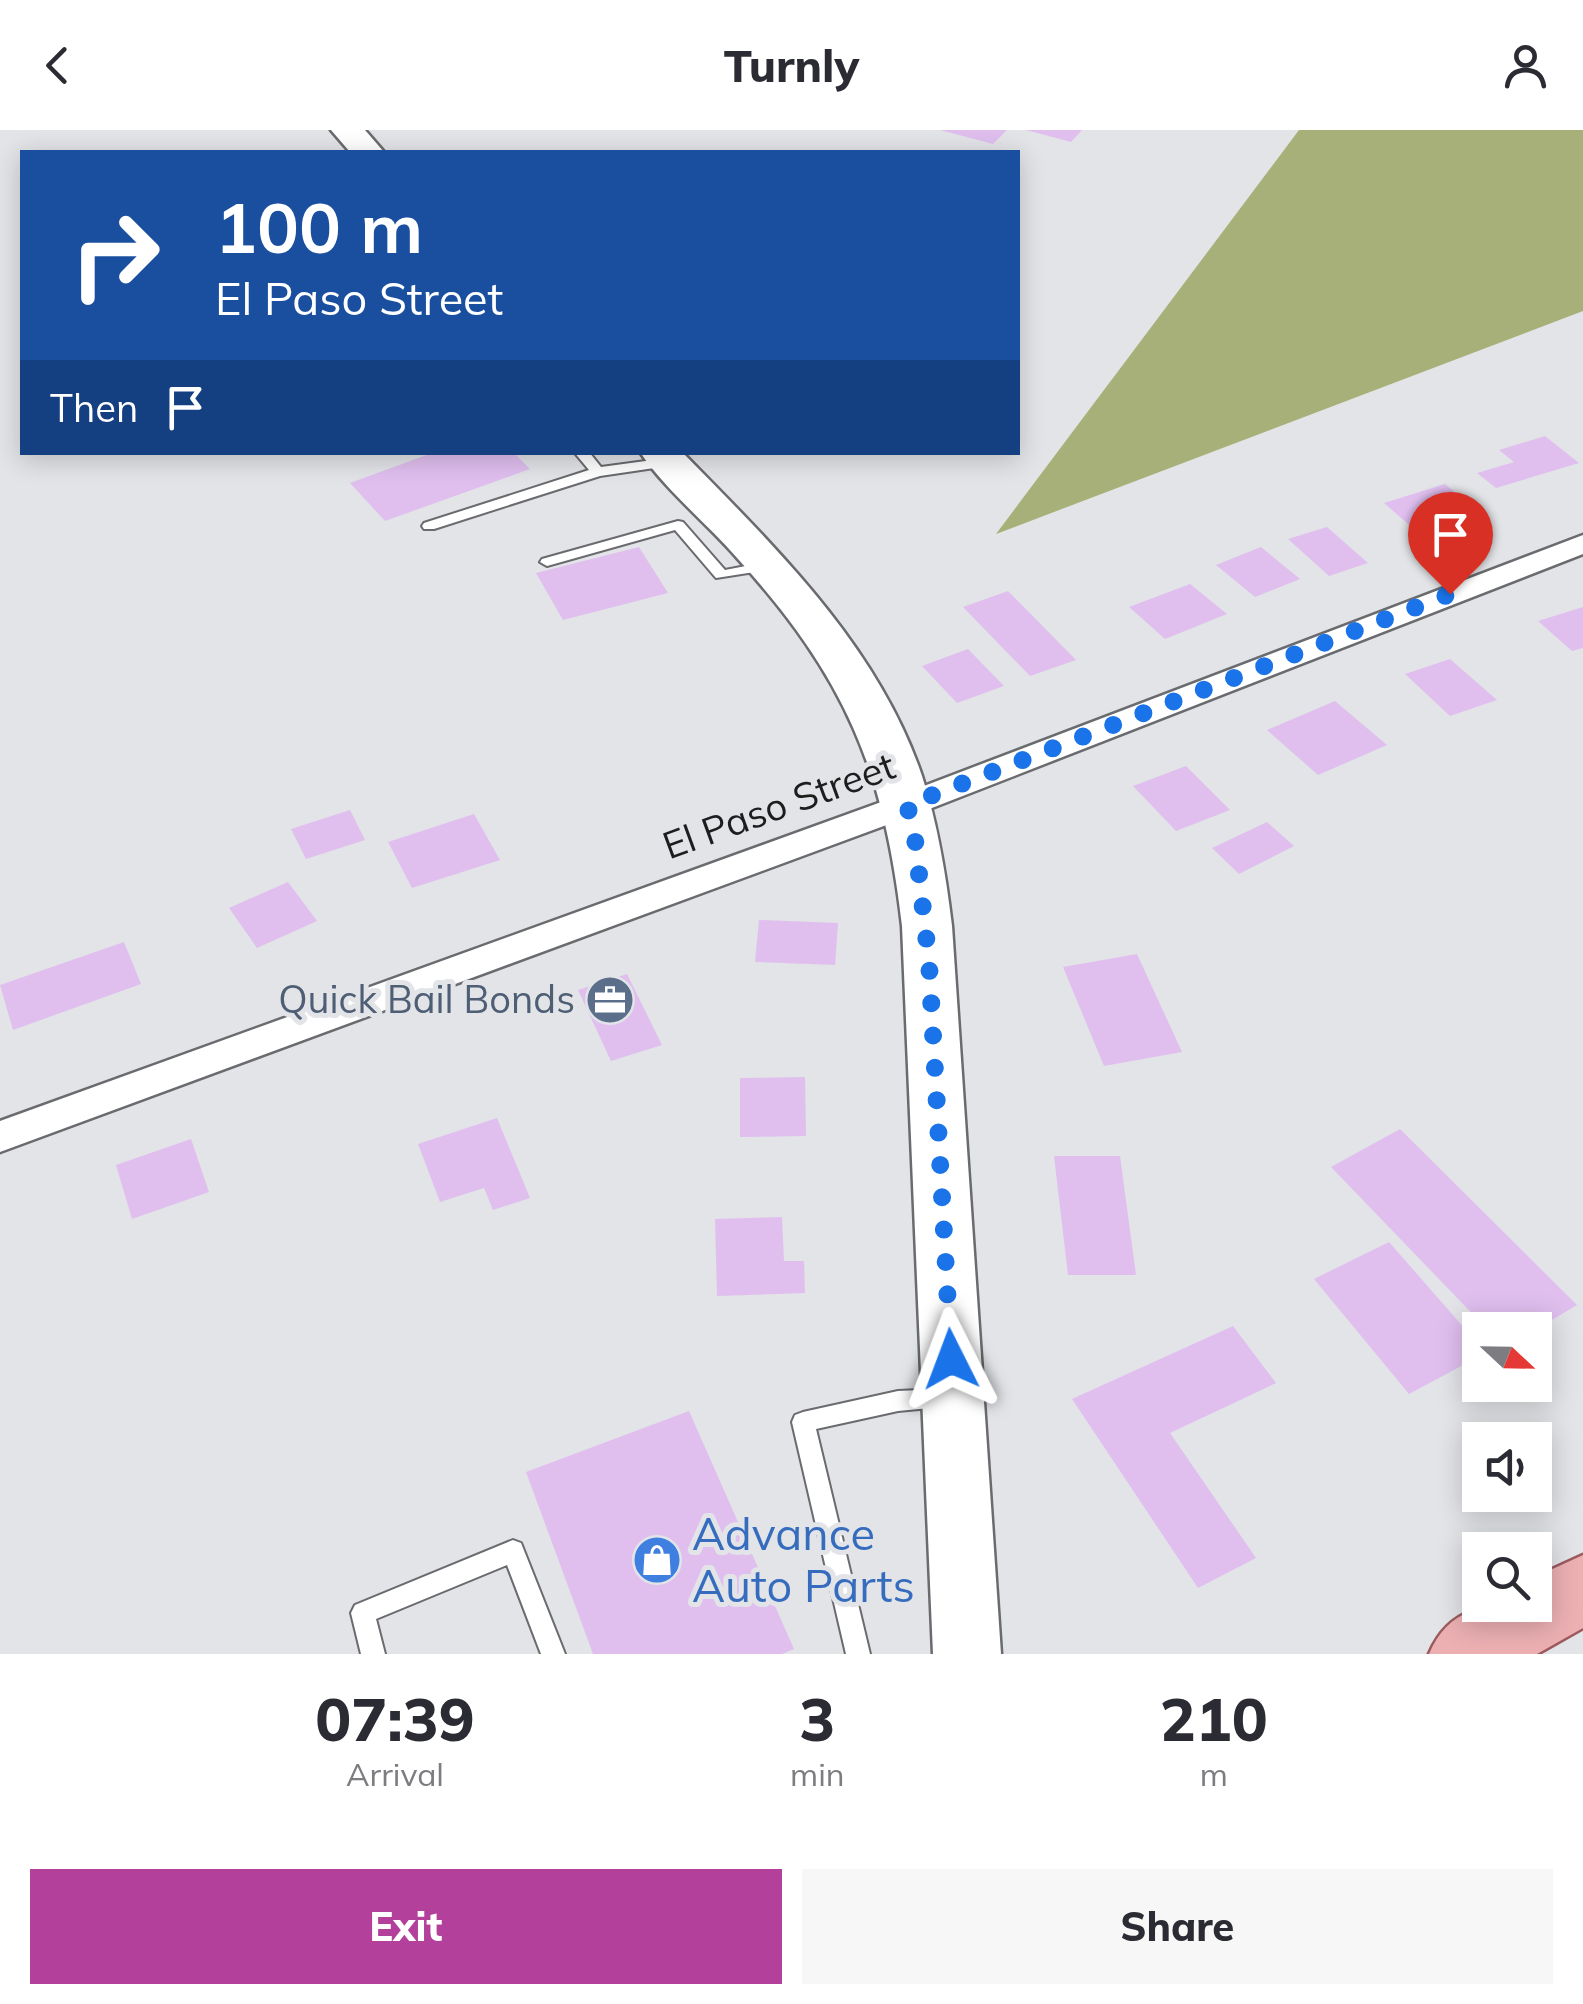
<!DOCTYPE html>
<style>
:root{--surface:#fff;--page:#f7f7f7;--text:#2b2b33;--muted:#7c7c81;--accent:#b3409a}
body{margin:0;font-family:Mulish,sans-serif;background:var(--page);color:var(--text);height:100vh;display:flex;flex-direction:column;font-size:38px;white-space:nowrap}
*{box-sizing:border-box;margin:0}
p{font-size:32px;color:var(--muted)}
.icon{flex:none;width:55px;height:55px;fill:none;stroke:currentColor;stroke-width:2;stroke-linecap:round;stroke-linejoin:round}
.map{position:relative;height:1524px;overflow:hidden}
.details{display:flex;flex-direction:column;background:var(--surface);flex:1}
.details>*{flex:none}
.guide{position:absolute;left:20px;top:20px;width:1000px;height:305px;border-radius:0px;box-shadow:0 5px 25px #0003;background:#1a4fa0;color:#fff;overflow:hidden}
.needle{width:65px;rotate:112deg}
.buttons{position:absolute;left:1462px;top:1182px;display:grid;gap:20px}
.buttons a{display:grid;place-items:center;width:90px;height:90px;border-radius:0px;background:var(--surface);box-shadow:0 5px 25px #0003;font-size:50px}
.pin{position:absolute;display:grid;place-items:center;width:85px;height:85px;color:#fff;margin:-102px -42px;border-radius:50% 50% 50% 0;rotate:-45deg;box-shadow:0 0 10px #0007}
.pin .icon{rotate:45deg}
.me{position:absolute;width:110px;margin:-55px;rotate:357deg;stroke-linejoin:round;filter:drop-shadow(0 0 8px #0008)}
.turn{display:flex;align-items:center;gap:35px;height:210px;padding:0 30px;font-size:45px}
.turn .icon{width:130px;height:130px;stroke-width:2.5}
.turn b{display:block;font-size:70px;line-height:85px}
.then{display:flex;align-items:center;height:95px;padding:0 30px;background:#0003;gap:20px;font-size:38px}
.eta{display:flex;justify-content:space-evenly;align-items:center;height:170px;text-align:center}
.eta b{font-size:60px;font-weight:800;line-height:70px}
.action{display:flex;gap:20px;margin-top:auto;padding:20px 30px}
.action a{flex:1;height:115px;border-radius:0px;background:var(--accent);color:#fff;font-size:40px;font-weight:800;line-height:115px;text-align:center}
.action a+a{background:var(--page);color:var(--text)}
header{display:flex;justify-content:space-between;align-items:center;height:130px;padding:0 30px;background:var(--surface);font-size:45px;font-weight:800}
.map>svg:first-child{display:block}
</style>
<header><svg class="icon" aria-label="back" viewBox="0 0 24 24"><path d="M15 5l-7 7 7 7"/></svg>Turnly<svg class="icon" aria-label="person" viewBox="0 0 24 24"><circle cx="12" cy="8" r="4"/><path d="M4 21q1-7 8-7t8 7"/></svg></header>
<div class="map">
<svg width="1583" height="1524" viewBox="0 0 1583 1524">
<rect width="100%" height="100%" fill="#e2e4e7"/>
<!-- forest -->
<path fill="#a8b079" d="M1299 0H1583V181L996 404Z"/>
<!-- building -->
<path fill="#e0bfef" d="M940 0H1007L993 14Z
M1026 0H1082L1071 12Z
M1545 306 1579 333 1496 358 1477 343 1514 332 1499 320Z
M435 322H513L530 339 385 391 350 353Z
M1445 354 1476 380 1415 400 1384 373Z
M1327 397 1368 433 1329 446 1288 409Z
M639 417 668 463 563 490 536 443Z
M1261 417 1300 449 1255 467 1216 435Z
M1190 454 1227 484 1165 509 1129 477Z
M1008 461 1076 530 1030 546 963 477Z
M1583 477V518L1572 521 1538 491Z
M968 519 1004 556 957 573 922 536Z
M1450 529 1497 570 1450 586 1405 544Z
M1335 571 1387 615 1318 645 1267 600Z
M1186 636 1230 680 1176 701 1133 656Z
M350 680 365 710 306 729 291 699Z
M474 684 500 730 412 758 388 712Z
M1267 692 1294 716 1239 744 1212 718Z
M288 752 317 791 257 818 229 778Z
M759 790 838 793 835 835 755 832Z
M124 812 141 854 13 900 0 855Z
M1137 824 1182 922 1104 936 1063 837Z
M627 844 662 915 611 931 578 860Z
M805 947 806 1006 740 1007V948Z
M497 988 530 1068 493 1080 484 1058 440 1072 418 1014Z
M1400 999 1577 1175 1535 1200H1488L1331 1037Z
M191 1009 209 1062 132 1089 116 1035Z
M1054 1026H1120L1136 1145H1068Z
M782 1087 784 1131H804L805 1163 717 1166 715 1089Z
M1389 1112 1480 1216V1226L1409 1264 1314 1149Z
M1233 1196 1276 1253 1170 1303 1256 1428 1198 1458 1072 1269Z
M689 1281 794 1519 782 1524H593L526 1342Z"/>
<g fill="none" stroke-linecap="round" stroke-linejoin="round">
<!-- lane casing -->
<g stroke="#6a6b6e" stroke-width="4">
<path id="lane" d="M574 322H589L601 337 668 328 675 332 668 336 600 346 434 399H424L422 396 424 393 589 340Z
M678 391 683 392 725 440 767 432 774 436 767 440 716 448 675 400 547 436 540 432 542 429Z
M942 1259 950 1262 953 1269 950 1276 898 1281 816 1299 870 1524H846L792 1292 795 1285 803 1282 898 1261Z
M513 1410 521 1413 565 1524H541L507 1435 376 1489 385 1524H361L351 1483 355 1475Z"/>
</g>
<!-- street casing -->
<g stroke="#6a6b6e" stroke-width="5">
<path id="street" d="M1583 405V424L919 683 0 1022V991L895 667Z"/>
</g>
<!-- secondary casing -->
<g stroke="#6a6b6e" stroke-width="5">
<path id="secondary" d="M331 0H365L384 22H350Z
M640 322H682C776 418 878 516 922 646 938 695 946 746 952 796L1001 1524H933L902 796C884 639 845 547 738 429 707 393 666 361 640 322Z"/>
</g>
<!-- primary casing -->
<g stroke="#9c5a5e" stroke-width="5">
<path id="primary" d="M1583 1425V1498L1537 1524H1429C1450 1475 1487 1475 1535 1475V1447Z"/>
</g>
<!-- lane -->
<use href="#lane" fill="#fff" fill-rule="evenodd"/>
<!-- street -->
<use href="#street" fill="#fff" fill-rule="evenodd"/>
<!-- secondary -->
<use href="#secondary" fill="#fff" fill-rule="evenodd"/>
<!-- primary -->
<use href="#primary" fill="#ecb0b3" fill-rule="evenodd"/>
</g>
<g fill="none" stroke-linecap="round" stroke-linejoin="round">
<!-- route -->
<path stroke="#1a73e8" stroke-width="18" stroke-dasharray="0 32.4" d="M951 1229 929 832 914 700 907 675 1450 464"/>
</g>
<!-- icons -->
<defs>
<g id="office-disc" transform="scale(2.5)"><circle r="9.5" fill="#5c6f8a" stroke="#e2e4e7"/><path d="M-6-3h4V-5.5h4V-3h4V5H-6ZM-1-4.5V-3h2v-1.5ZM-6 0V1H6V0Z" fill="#fff"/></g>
<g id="shop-disc" transform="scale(2.5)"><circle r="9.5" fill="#3f7fe0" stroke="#e2e4e7"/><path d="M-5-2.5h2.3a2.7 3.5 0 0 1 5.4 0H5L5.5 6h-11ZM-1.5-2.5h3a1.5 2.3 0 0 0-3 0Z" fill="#fff"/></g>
</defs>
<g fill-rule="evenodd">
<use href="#office-disc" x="610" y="870"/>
<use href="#shop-disc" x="657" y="1430"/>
</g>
<g text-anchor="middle" stroke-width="10" stroke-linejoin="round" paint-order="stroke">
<!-- street labels -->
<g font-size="38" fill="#1d1d1e" stroke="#e2e4e7">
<text transform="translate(779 676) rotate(-20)" y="13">El Paso Street</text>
</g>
<!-- service labels -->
<g font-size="38" fill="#4e5e75" stroke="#e2e4e7" text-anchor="end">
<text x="575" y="883">Quick Bail Bonds</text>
</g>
<!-- near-shop labels -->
<g font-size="45" fill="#366cbe" stroke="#e2e4e7" text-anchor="start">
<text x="692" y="1420">Advance<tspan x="692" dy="52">Auto Parts</tspan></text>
</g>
</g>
</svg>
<div class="buttons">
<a><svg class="needle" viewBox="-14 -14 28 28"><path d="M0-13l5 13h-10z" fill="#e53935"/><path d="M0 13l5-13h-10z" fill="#7c7c81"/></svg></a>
<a><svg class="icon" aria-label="sound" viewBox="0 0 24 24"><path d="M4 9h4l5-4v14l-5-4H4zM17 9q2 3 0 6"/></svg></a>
<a><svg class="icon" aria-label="search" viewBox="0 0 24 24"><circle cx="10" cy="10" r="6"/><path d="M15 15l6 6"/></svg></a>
</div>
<div class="pin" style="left:1450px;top:464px;background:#d93025"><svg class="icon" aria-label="arrive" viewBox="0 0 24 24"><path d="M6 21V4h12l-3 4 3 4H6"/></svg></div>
<svg class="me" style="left:951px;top:1229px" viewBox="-20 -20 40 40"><path d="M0-17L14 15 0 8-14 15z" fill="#1a73e8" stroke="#fff" stroke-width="4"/></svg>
<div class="guide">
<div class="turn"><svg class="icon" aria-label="right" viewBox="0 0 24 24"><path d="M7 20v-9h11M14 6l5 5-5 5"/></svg><div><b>100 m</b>El Paso Street</div></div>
<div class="then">Then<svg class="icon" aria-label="arrive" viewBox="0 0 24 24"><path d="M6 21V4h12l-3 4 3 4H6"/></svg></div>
</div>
</div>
<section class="details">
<div class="eta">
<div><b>07:39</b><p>Arrival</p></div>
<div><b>3</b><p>min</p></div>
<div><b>210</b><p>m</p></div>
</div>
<div class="action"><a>Exit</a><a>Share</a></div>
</section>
